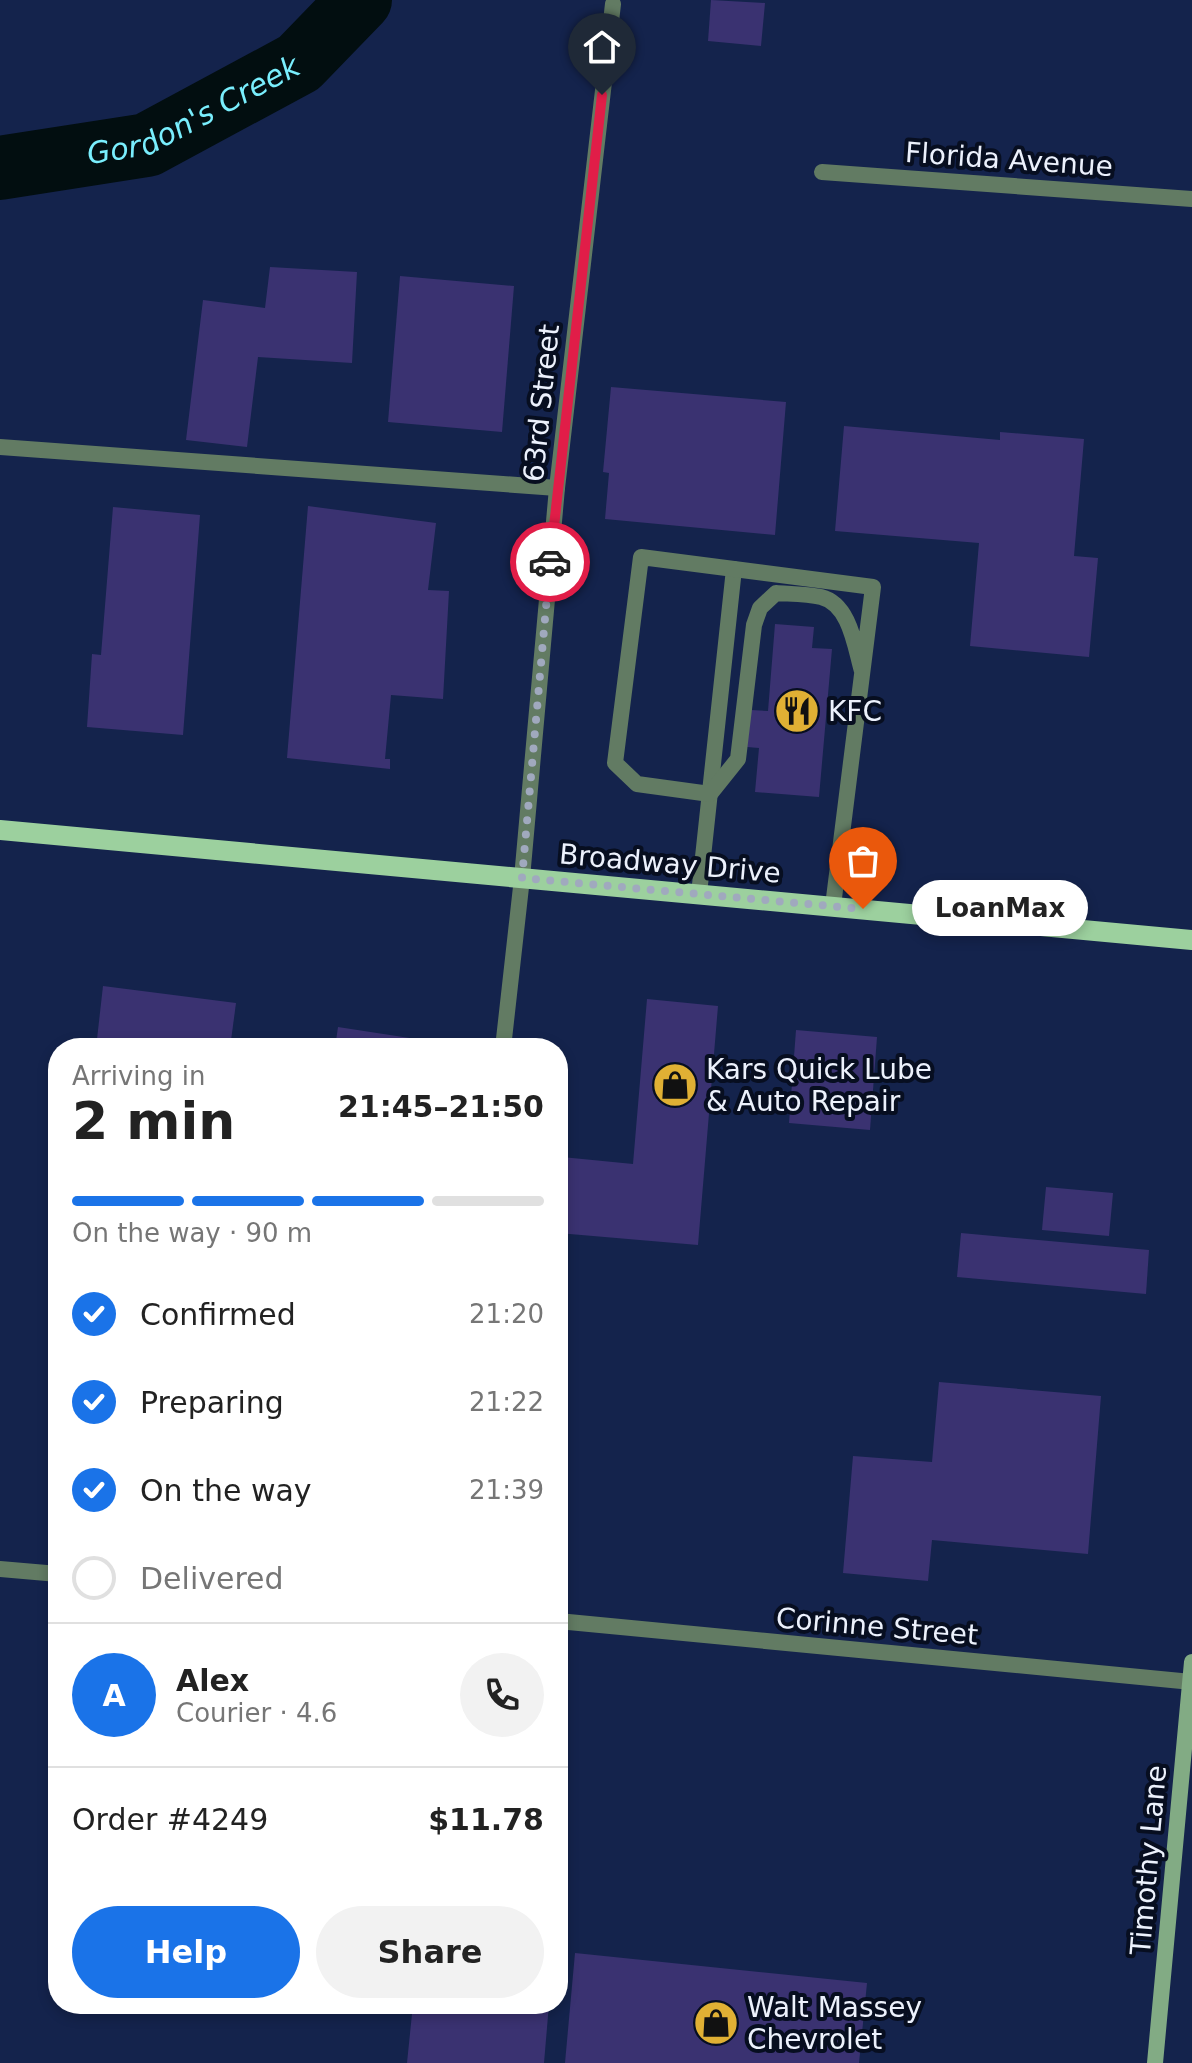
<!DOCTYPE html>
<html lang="en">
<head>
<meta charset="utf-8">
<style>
	body { margin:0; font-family:"DejaVu Sans",sans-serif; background:#f2f2f2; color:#222; height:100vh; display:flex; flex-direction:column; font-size:30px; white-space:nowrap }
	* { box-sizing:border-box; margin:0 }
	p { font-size:26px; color:#767676 }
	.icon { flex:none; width:44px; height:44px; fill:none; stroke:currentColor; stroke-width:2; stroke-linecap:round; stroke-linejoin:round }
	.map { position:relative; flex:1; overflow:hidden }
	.side { position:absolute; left:48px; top:1038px; width:520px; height:976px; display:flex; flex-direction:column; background:#fff; border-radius:32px; box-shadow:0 4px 12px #0003 }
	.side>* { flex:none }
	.pin { position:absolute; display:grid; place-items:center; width:68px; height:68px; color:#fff; margin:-82px -34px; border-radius:50% 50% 50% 0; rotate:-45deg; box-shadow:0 0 8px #0007 }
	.pin .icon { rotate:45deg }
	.courier { position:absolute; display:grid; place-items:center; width:80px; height:80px; margin:-40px; border:6px solid #e11d48; border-radius:50%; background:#fff; color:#222; box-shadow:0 2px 10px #0007 }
	.bubble { position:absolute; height:56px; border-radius:28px; background:#fff; box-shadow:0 4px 12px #0003; font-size:26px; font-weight:800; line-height:56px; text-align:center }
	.overview em { font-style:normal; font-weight:800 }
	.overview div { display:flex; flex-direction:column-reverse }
	.overview { display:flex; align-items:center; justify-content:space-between; height:136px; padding:0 24px }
	h1 { font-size:52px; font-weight:800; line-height:60px }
	.bar { display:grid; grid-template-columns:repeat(4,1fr); gap:12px 8px; align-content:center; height:96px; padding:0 24px }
	.bar i { height:10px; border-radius:6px; background:#e0e0e0 }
	.bar .current { background:#1a73e8 }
	.bar p { grid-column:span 4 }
	.line { display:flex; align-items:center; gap:20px; padding:0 24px; border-top:2px solid #e0e0e0 }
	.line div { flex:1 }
	.round { display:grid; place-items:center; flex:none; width:84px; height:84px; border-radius:42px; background:#f2f2f2 }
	ol { padding:0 24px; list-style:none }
	li { display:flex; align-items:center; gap:24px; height:88px }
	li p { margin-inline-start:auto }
	li .icon { padding:8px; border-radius:50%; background:#1a73e8; color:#fff; stroke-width:4 }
	li:last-child { color:#767676 }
	li i { width:44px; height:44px; border:4px solid #e0e0e0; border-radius:50% }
	.cta { display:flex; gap:16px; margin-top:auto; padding:16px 24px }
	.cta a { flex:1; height:92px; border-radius:48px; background:#1a73e8; color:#fff; font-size:32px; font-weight:800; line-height:92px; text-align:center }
	.cta a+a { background:#f2f2f2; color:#222 }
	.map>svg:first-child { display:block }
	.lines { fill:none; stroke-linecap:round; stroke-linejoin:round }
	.river { stroke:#020e10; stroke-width:64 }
	.building { fill:#3a3271 }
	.lane { stroke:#627b63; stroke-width:16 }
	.street { stroke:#627b63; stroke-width:16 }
	.secondary { stroke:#82ab84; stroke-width:16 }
	.primary { stroke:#9cd09e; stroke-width:20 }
	.done { stroke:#a0a9be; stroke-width:8; stroke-dasharray:0 14.4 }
	.route { stroke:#e11d48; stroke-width:10 }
	.labels { text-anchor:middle; stroke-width:8; stroke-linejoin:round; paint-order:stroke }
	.street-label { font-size:28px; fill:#ecf1fc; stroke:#070e20 }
	.poi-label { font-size:28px; fill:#ecf1fc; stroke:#070e20; text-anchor:start }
	.water-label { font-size:30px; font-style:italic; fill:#79eefd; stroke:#070e20 }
</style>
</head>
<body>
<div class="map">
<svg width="1192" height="2063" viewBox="0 0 1192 2063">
	<rect width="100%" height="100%" fill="#14234c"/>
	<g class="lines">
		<path class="river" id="s1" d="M0,168L147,145L299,63L360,0"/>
	</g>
	<g class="building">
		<path d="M711,0L765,3L761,46L708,41Z"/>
		<path d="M270,267L357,272L352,363L258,357L247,447L186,440L203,300L265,308Z"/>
		<path d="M400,276L514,286L502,432L388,422Z"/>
		<path d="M611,387L786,402L775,535L605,519L609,473L603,472Z"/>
		<path d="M844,426L1000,440V432L1084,439L1074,556L1098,558L1089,657L970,646L979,543L835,531Z"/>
		<path d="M308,506L436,523L428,590L449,591L443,699L391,695L385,759H390V769L287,758Z"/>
		<path d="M113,507L200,515L183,735L87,727L92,654L101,655Z"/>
		<path d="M775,624L814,627L812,648L832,649L819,797L755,792L759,748L747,747L751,710L768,711Z"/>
		<path d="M103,986L236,1003L230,1048H96Z"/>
		<path d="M647,999L718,1006L698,1245L558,1233L562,1157L633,1164Z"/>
		<path d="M338,1027L429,1041L428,1048H335Z"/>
		<path d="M796,1030L877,1037L870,1130L789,1123Z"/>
		<path d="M1046,1187L1113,1193L1109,1236L1042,1230Z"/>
		<path d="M961,1233L1149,1250L1146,1294L957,1277Z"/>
		<path d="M939,1382L1101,1396L1088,1554L932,1540L928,1581L843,1573L853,1456L932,1462Z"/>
		<path d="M575,1953L867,1983L859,2063H565Z"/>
		<path d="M413,2004H549L544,2063H407Z"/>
	</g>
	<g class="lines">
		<g class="lane">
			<path d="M699,894L734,569"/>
			<path d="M833,906L873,587L641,557L615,763L637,784L710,794L738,759L754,625L760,608L776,593C791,594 807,594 821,597C850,604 855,647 862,671"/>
		</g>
		<g class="street">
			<path d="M822,172L1192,199"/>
			<path d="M0,447L557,488"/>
			<path d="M503,1048L522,878L557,488L613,4"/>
			<path d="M0,1569L58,1574"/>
			<path d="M558,1621L1192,1682"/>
		</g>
		<path class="secondary" d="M1155,2063L1192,1662"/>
		<path class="primary" d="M0,830L1192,940"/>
	</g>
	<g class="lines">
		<path class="done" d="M550,562L522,878L863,909"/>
		<path class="route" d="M550,562L602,95"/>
	</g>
	<defs>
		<g id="restaurant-disc" transform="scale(2.3)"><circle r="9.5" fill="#e0b034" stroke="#070e20"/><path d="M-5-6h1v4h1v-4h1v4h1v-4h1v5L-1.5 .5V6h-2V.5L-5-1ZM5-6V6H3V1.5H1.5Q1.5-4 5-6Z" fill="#111"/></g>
		<g id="shop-disc" transform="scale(2.3)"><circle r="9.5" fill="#e0b034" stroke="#070e20"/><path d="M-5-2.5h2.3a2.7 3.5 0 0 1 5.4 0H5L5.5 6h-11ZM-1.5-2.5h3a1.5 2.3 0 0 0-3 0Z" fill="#111"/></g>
	</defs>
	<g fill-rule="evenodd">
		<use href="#restaurant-disc" x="797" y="711"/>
		<use href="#shop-disc" x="675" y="1085"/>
		<use href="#shop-disc" x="716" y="2023"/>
	</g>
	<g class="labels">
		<g class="street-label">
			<text transform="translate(1009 159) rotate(4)" y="10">Florida Avenue</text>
			<text transform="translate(541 403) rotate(-84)" y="10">63rd Street</text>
			<text transform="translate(670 863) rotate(5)" y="10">Broadway Drive</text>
			<text transform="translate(877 1626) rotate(5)" y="10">Corinne Street</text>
			<text transform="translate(1148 1860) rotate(-85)" y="10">Timothy Lane</text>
		</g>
		<g class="poi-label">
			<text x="828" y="721">KFC</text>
			<text x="706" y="1079">Kars Quick Lube<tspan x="706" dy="32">&amp; Auto Repair</tspan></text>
			<text x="747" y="2017">Walt Massey<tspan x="747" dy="32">Chevrolet</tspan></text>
		</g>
		<g class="water-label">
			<text dy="10" stroke="none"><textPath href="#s1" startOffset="204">Gordon's Creek</textPath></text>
		</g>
	</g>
</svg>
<div class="pin" style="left:863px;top:909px;background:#ea580c"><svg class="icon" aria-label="bag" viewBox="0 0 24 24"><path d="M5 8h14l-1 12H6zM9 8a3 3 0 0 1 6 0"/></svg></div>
<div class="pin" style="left:602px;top:95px;background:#1f2937"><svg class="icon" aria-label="home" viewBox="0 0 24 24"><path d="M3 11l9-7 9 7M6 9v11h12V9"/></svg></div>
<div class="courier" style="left:550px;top:562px"><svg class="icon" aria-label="car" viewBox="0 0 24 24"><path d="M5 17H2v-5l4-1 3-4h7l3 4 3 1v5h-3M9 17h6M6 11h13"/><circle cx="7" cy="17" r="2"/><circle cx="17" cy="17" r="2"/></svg></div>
<div class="bubble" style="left:912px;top:880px;width:176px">LoanMax</div>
<section class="side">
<div class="overview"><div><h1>2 min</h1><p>Arriving in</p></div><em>21:45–21:50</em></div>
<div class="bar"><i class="current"></i><i class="current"></i><i class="current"></i><i></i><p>On the way · 90 m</p></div>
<ol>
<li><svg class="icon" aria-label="check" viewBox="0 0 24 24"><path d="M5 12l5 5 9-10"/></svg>Confirmed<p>21:20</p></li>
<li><svg class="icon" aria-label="check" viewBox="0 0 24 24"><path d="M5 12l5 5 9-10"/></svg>Preparing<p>21:22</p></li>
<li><svg class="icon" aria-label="check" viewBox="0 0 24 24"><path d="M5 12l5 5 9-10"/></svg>On the way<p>21:39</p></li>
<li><i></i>Delivered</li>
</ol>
<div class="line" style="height:144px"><b class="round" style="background:#1a73e8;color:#fff">A</b><div><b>Alex</b><p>Courier · 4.6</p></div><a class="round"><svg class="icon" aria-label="phone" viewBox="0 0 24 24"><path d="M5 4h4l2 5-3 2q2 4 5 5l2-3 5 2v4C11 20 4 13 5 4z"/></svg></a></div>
<div class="line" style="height:104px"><div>Order #4249</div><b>$11.78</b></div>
<div class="cta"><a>Help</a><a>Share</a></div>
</section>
</div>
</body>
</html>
